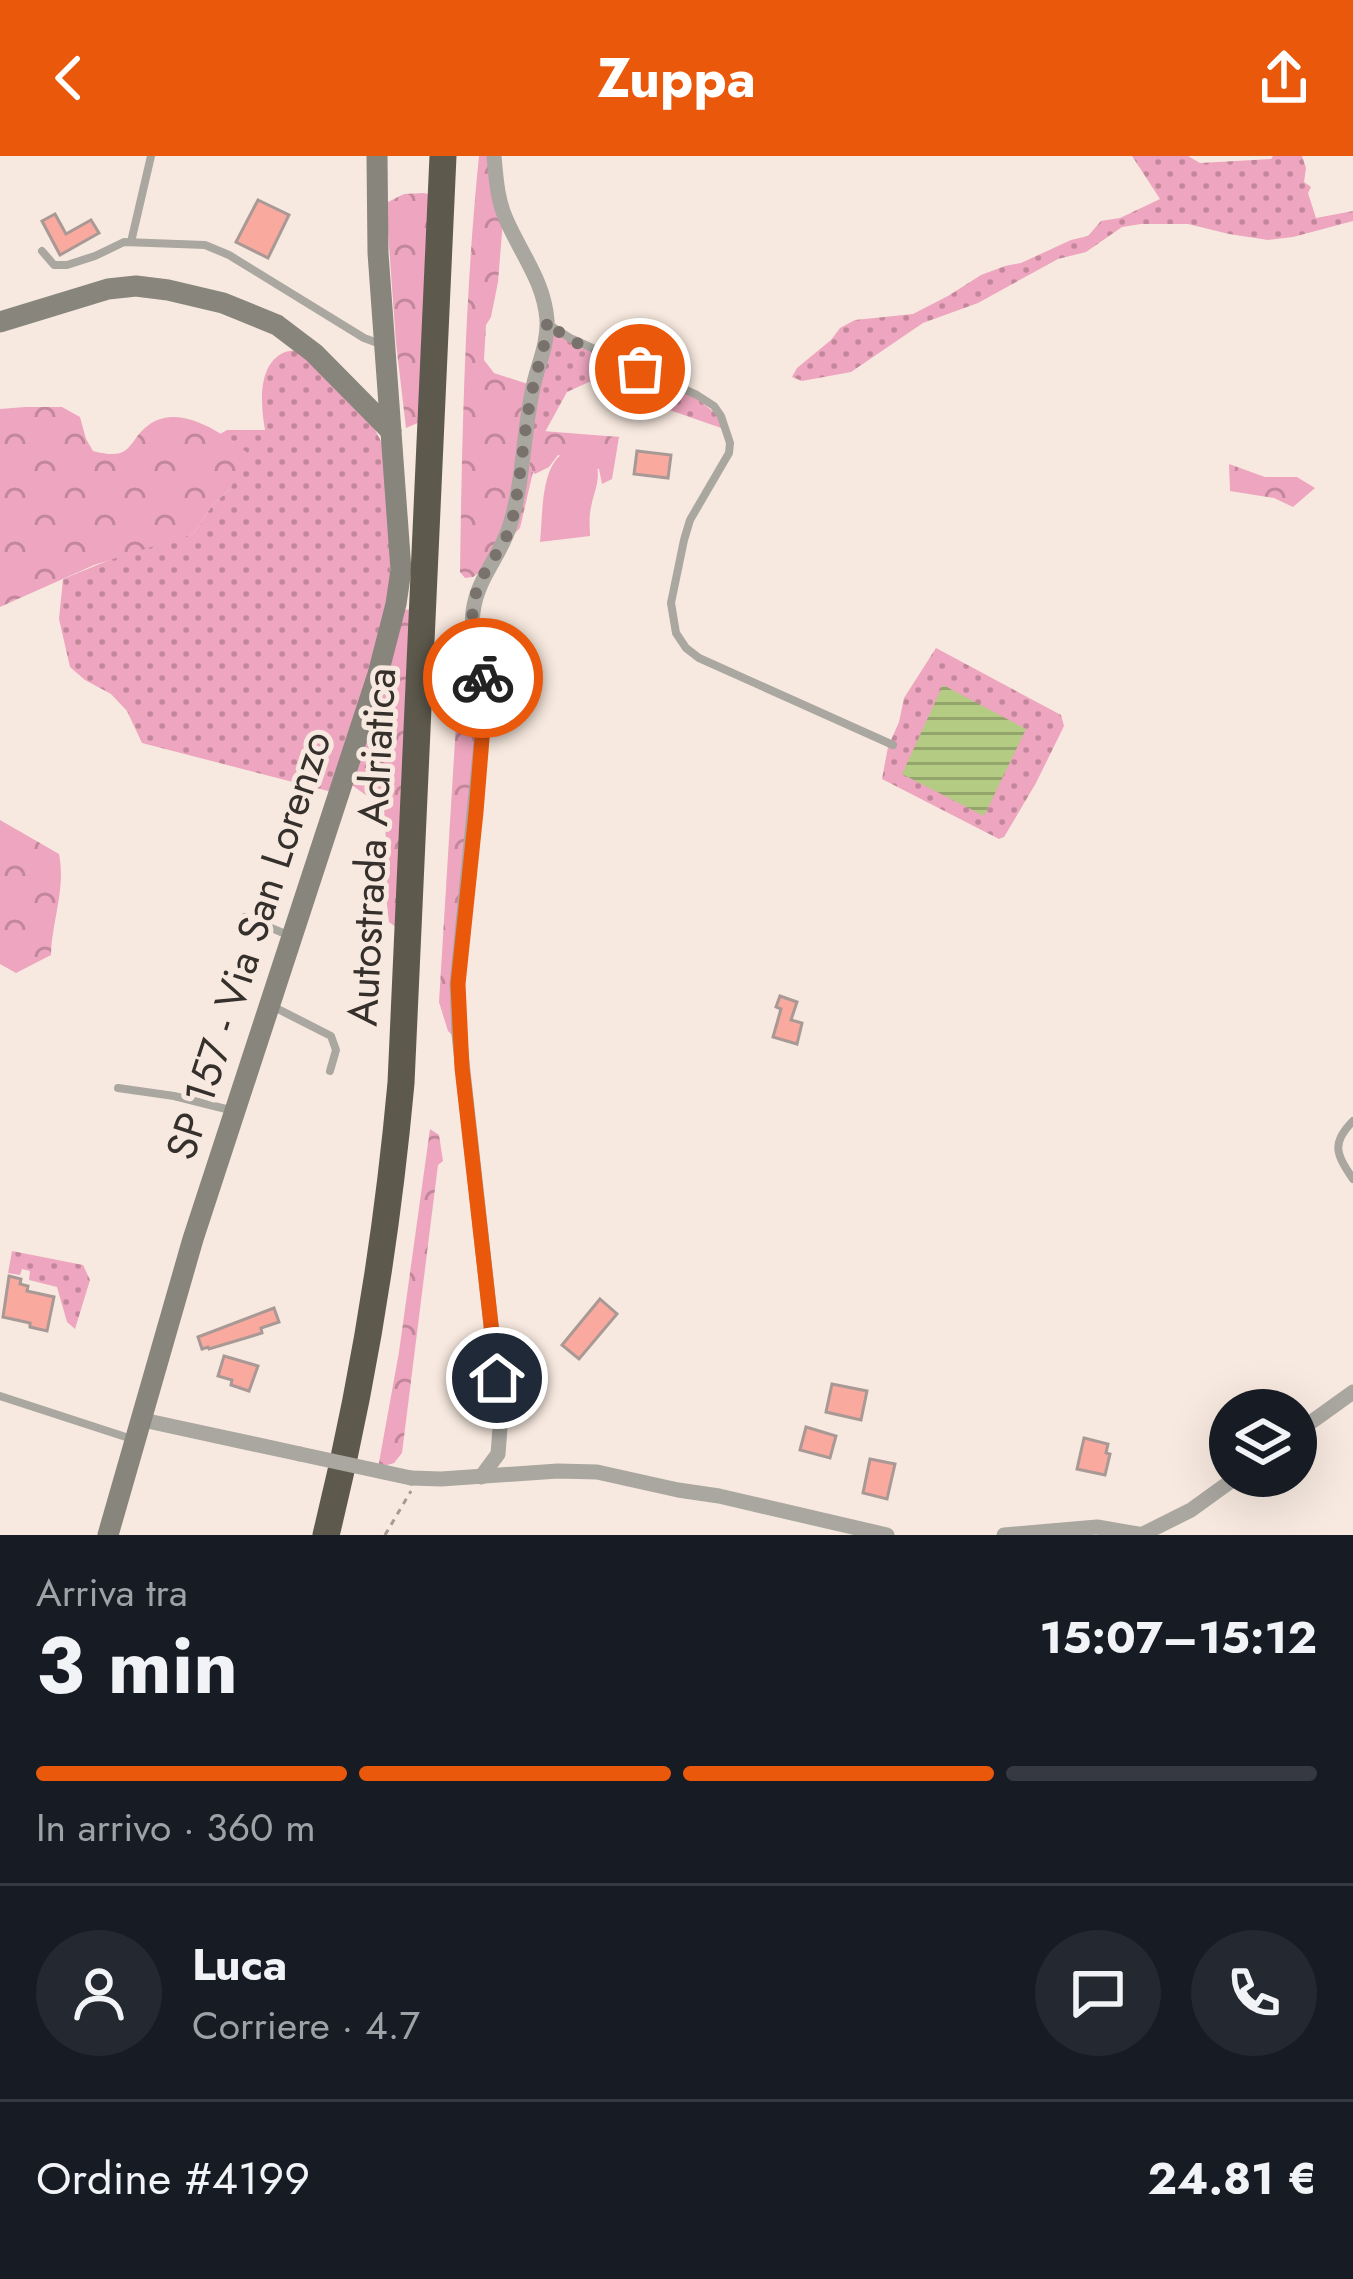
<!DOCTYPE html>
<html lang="it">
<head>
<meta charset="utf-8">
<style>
	body { margin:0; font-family:Jost,sans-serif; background:#242831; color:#f1f3f6; height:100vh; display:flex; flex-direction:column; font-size:45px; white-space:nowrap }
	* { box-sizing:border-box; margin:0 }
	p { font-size:39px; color:#9ea1a6 }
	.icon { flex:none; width:66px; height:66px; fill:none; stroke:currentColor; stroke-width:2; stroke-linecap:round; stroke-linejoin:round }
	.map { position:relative; height:1379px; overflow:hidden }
	.sheet { display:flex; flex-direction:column; background:#171b24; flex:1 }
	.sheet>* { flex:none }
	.tools { position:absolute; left:1209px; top:1233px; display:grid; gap:24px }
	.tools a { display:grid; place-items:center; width:108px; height:108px; border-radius:50%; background:#171b24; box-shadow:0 12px 48px #0002; font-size:60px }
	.pin { position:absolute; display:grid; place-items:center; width:102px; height:102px; color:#fff; margin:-51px; border:6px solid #fff; border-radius:50%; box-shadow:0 3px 12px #0007 }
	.courier { position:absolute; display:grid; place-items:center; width:120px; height:120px; margin:-60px; border:9px solid #ea580c; border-radius:50%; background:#fff; color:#222; box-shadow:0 3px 15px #0007 }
	.summary em { font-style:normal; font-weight:700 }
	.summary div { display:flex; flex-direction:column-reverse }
	.summary { display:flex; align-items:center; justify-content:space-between; height:204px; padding:0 36px }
	h1 { font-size:78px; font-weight:700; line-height:90px }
	.bar { display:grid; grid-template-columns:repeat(4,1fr); gap:18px 12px; align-content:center; height:144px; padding:0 36px }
	.bar i { height:15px; border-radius:9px; background:#363941 }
	.bar .on { background:#ea580c }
	.bar p { grid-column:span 4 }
	.line { display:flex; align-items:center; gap:30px; padding:0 36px; border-top:3px solid #363941 }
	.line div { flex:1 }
	.round { display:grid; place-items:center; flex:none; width:126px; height:126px; border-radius:63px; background:#242831 }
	header { display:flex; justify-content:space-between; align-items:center; height:156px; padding:0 36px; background:#ea580c; color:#fff; font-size:54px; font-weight:700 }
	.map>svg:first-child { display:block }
	.grass { fill:url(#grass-dots) }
	.forest { fill:url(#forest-crowns) }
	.pitch { fill:#eea5bf }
	.water { fill:url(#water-rules) }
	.building { fill:#faa99e; stroke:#a99996; stroke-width:3 }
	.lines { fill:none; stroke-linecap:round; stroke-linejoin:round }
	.path { stroke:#a59b94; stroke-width:3; stroke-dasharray:6 6; stroke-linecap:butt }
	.lane { stroke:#a9a7a0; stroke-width:8 }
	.street { stroke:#a9a7a0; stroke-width:15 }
	.secondary { stroke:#88857c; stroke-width:21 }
	.highway { stroke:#5d594c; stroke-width:27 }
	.street-bridge { stroke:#a9a7a0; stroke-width:15 }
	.done { stroke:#79716b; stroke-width:12; stroke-dasharray:0 21.6 }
	.route { stroke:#ea580c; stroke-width:15 }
	.labels { text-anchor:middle; stroke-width:10; stroke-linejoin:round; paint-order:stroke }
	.street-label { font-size:42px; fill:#35302c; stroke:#f7e9df }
</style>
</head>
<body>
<header><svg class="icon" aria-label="back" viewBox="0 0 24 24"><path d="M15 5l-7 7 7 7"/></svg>Zuppa<svg class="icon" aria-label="share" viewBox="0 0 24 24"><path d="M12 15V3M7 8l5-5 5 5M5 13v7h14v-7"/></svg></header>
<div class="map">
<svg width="1353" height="1379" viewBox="0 0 1353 1379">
	<defs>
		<pattern id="grass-dots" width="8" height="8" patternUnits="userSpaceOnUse" patternTransform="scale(3)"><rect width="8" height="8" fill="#eea5bf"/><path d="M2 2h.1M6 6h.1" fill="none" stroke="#c2879b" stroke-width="1.8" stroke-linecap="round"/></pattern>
		<pattern id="forest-crowns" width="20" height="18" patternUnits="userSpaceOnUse" patternTransform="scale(3)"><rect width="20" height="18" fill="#eea5bf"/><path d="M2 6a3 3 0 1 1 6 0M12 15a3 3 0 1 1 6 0" fill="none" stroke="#c2879b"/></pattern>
		<pattern id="water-rules" width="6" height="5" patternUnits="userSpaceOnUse" patternTransform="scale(3)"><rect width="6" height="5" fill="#b4cb83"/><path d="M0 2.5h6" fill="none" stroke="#93a56b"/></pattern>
	</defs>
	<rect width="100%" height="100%" fill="#f7e9df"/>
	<g class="grass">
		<path d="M1132,0H1188L1200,7L1271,3L1273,0H1302L1306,12L1304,26L1311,31L1308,37L1316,62L1353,55V65L1293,81L1268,84L1229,78L1188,68H1141L1122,71L1086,96L1058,103L978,147L923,167L851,216L802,225L792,221L797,212L831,184L840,172L855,164L913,158L948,140L981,119L1005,110L1021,107L1071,84L1088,80L1101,65L1120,62L1160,43Z"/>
		<path d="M552,175L696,242L720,261L724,273L589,226L567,236L545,276L531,274L530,313L533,316L520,372L513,379L530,274Z"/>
		<path d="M301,193L368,260L387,297L391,431L386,461L332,636L142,587L127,555L111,538L85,524L70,511L59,463L63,423L129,396L193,378L213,348L230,333L233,286L220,278L227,274H265C261,251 257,212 281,198C287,194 295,195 301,193Z"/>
		<path d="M936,492L1061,559L1064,570L1036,627L1004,681L999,683L882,623L888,591L899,566L904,542Z"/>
		<path d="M12,1095L83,1109L90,1124L75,1173L67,1166L57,1131L29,1124L30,1115L22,1113L20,1119L8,1117Z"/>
	</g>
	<g class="forest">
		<path d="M479,0H491L503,64L498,126L491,161L486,169L484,204L494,217L531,229L509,360L480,416L473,421L465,422L460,416C462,277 465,138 479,0Z"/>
		<path d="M424,37L431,39L420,266L406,272L396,187L386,47L404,38Z"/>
		<path d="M25,251H62L80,261L86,283L93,295C138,307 125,281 155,265C186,250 226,280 249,298L230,333L213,348L193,378L94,409L0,451V253Z"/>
		<path d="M530,274L619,281L612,323L602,328L599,313L558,299L549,311L535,318L530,314Z"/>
		<path d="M1229,308L1265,321H1297L1315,332L1293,351L1274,342L1230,335Z"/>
		<path d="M412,453L397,772L389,766L385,732L388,717L384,652L349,627L404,454Z"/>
		<path d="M460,503L478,517L482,525L453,880L448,875L439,846Z"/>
		<path d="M0,664L59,698C66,733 52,764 51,799L16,817L0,808Z"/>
		<path d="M430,973L439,979L443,1005L438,1009L402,1297L394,1307L378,1312L399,1196Z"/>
	</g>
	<path class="pitch" d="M568,295L595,303C603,325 592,337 590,358C589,365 590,373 590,380L540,386C543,359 540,305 568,295Z"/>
	<path class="water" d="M943,529L1026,573L984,660L902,618Z"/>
	<g class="building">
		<path d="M258,44L289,59L268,102L236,86Z"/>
		<path d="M55,58L66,78L91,64L99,77L60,99L42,65Z"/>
		<path d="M637,295L671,299L668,322L634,318Z"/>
		<path d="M780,840L797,846L791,864L802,867L797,888L773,881L781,853L776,851Z"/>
		<path d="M9,1120L21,1123L20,1128L28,1130L27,1135L54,1141L47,1175L30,1171V1167L3,1161Z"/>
		<path d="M600,1143L617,1158L579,1203L562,1189Z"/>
		<path d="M274,1152L279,1166L261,1172L262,1177L209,1193L208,1191L202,1193L198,1181Z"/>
		<path d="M224,1200L258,1210L249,1235L231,1229L232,1224L218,1220Z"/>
		<path d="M832,1228L867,1235L861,1264L826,1256Z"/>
		<path d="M806,1271L836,1280L830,1302L800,1294Z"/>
		<path d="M1084,1282L1108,1288L1106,1297L1110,1298L1105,1319L1077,1313Z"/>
		<path d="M870,1303L895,1308L887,1343L863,1337Z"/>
	</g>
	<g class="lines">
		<path class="path" d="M385,1379L411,1335"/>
		<g class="lane">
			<path d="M131,86L151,0"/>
			<path d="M42,95L54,109H67L95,100L124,86L205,89L229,99L364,182L383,189"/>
			<path d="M551,170L570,182L697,239L714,250L721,260L730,287L729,297L690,364L684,384L671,447L676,477L686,492L699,502L893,589"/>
			<path d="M245,761L288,779"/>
			<path d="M274,851L331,880L336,894L330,915"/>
			<path d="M118,932L174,940L234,955"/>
			<path d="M1353,965C1330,988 1337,999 1353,1023"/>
			<path d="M0,1240L135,1284"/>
		</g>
		<g class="street">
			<path d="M143,1264L300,1298"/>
			<path d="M1296,1277L1353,1236"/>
			<path d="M481,1321L498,1298L501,1259L459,879L457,828L485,546C486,515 469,488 473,456C477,423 499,402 509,372C524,328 523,273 534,227C539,206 548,187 547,164C544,125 521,98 506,63C497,43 496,21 494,0"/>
			<path d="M411,1322L441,1323L558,1315L597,1316L678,1334L719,1340L887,1379"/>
			<path d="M1143,1378L1191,1354L1238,1320"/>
			<path d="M1004,1379L1097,1371L1144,1379"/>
		</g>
		<g class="secondary">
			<path d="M0,166L108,133L136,130L168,134L223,147L277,169L314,197L391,275"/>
			<path d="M108,1379L193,1083L378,518L396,448L401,414L378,97L377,0"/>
		</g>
		<path class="highway" d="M326,1379C363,1230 387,1080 401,927L443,0"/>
		<path class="street-bridge" d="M300,1298L411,1322"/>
	</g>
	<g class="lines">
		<path class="done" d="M483,522C473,493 467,461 478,431C487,407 506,390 512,365C522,320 523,272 534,227C539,205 547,187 547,164C567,190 611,199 640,213"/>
		<path class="route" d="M483,522L485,546L476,656L458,828L462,912L497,1222"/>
	</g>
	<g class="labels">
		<g class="street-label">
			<text transform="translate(371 691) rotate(-87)" y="15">Autostrada Adriatica</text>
			<text transform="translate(248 789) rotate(-72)" y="15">SP 157 - Via San Lorenzo</text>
		</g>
	</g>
</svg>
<div class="tools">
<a><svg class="icon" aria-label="layers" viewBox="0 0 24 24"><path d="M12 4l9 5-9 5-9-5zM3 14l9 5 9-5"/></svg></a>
</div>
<div class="pin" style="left:640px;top:213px;background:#ea580c"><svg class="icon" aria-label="bag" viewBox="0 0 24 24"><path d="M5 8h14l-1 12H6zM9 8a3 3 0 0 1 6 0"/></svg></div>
<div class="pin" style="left:497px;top:1222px;background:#1f2937"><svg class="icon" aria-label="home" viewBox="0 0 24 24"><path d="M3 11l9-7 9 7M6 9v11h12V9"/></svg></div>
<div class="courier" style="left:483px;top:522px"><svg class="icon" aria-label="bike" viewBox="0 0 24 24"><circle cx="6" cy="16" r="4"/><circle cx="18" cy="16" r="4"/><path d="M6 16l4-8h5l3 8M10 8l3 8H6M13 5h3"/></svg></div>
</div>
<section class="sheet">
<div class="summary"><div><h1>3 min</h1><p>Arriva tra</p></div><em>15:07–15:12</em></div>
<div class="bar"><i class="on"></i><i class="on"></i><i class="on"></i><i></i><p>In arrivo · 360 m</p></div>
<div class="line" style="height:216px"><a class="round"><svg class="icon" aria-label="person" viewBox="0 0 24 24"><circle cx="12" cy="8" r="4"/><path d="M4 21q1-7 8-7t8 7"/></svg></a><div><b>Luca</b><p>Corriere · 4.7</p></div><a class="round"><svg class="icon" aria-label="chat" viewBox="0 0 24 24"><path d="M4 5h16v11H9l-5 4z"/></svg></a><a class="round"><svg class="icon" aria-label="phone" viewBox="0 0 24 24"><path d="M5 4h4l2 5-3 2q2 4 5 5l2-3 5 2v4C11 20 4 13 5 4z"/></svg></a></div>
<div class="line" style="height:156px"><div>Ordine #4199</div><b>24.81 €</b></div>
</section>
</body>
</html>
